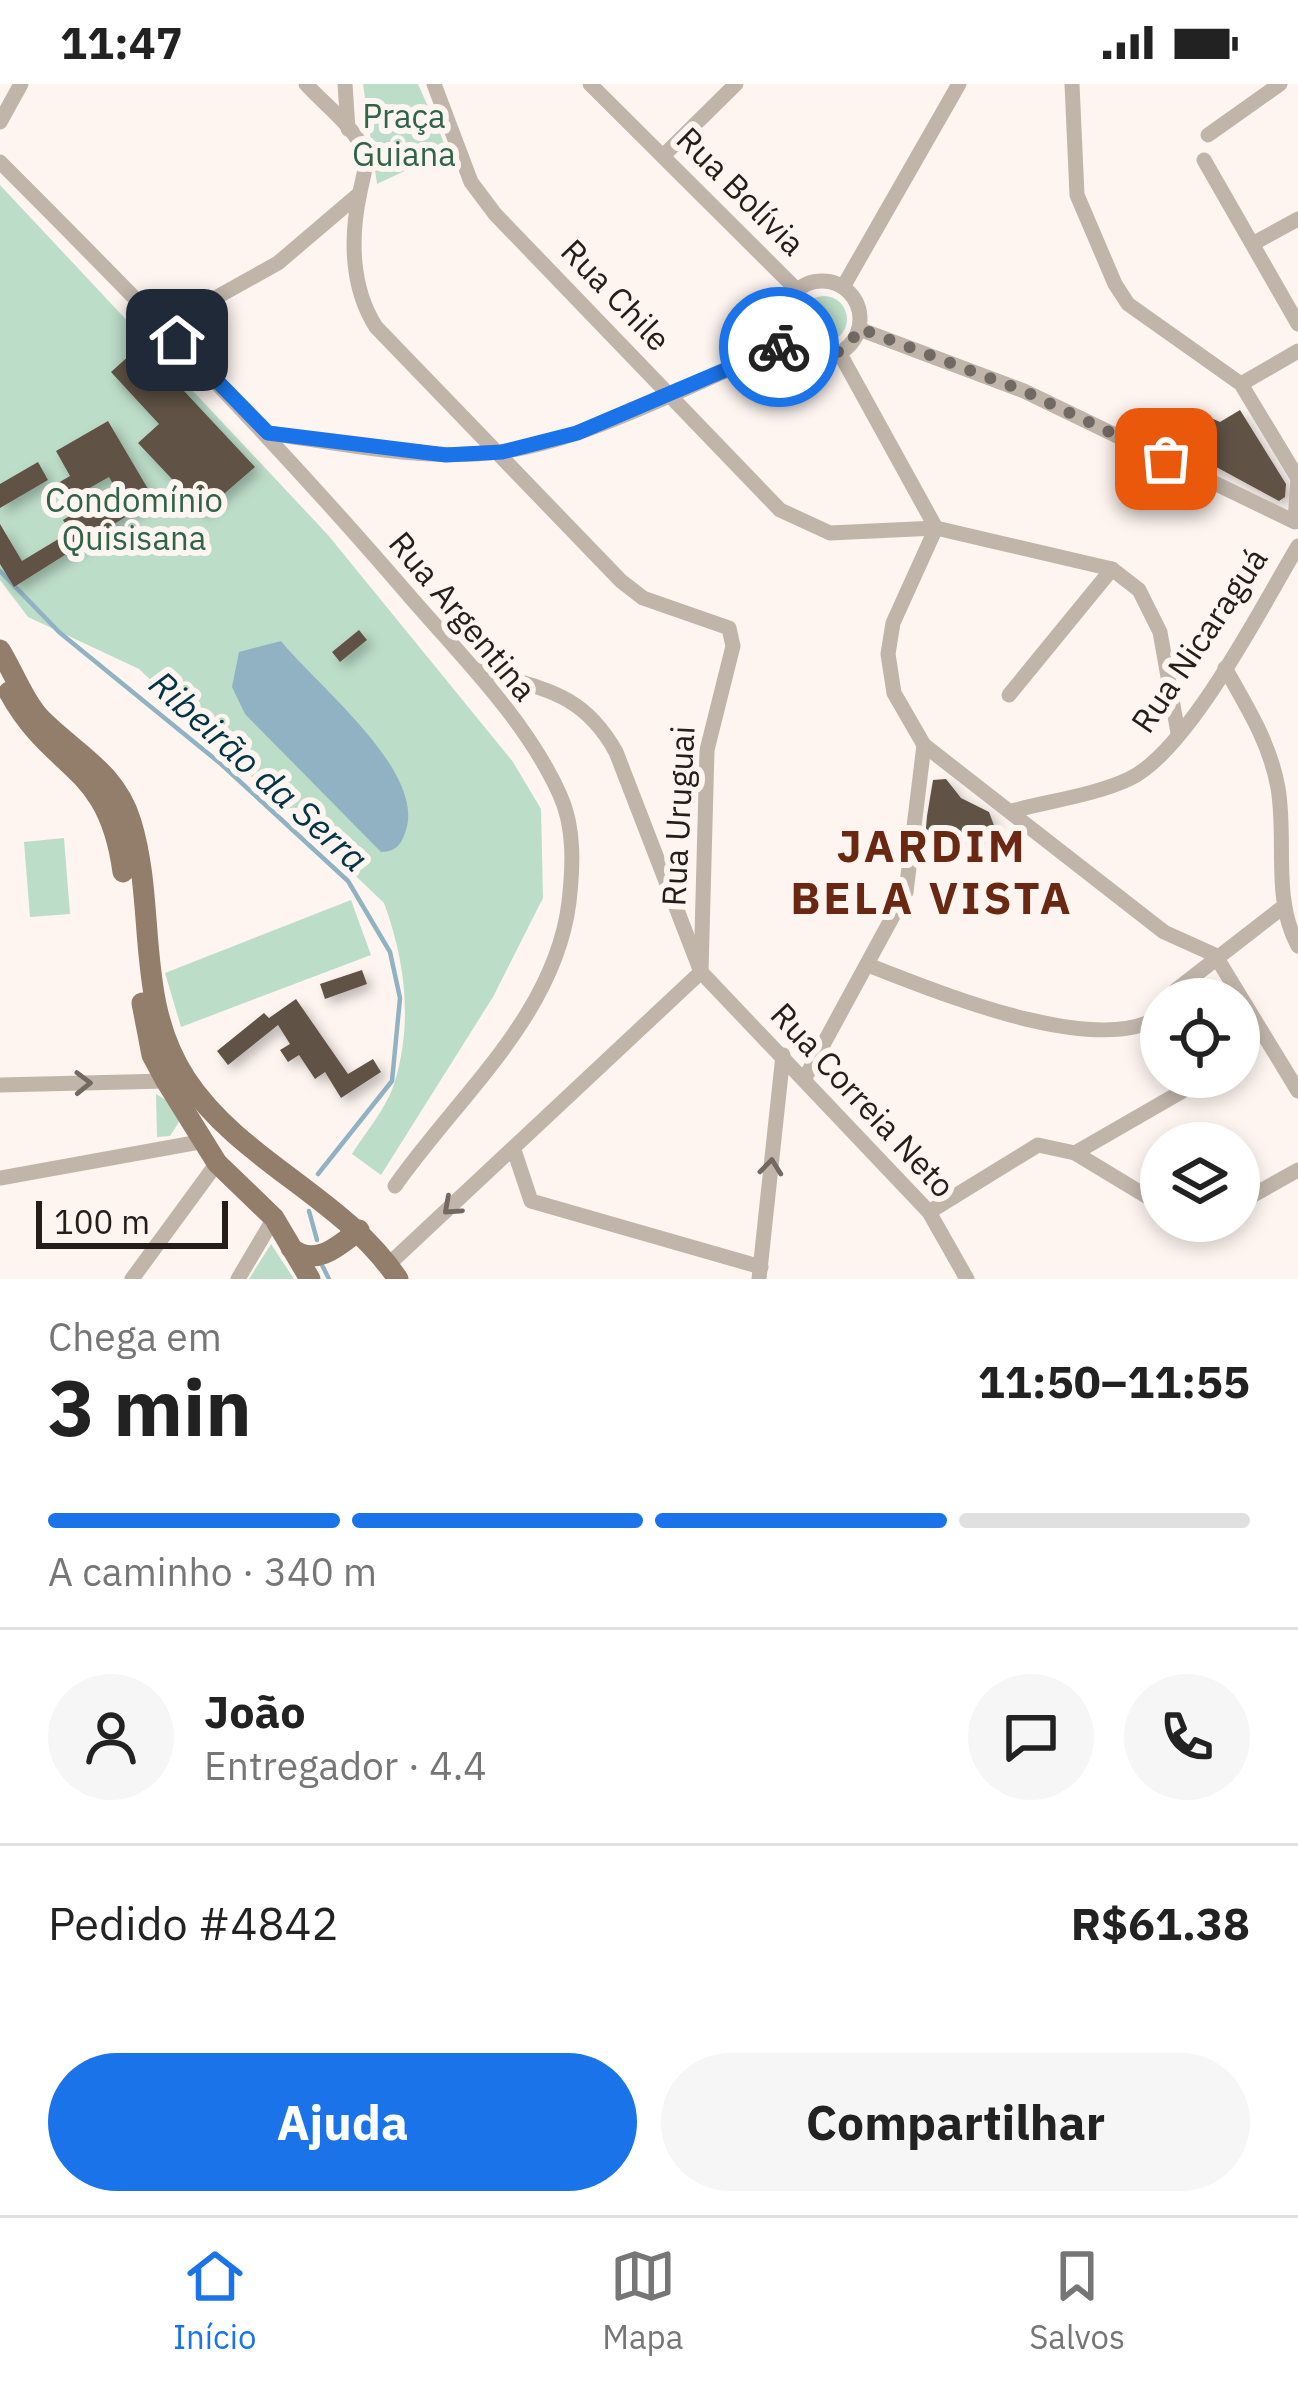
<!DOCTYPE html>
<html lang="pt">
<head>
<meta charset="utf-8">
<style>
	body { margin:0; font-family:"IBM Plex Sans",sans-serif; background:#f6f6f6; color:#222; height:100vh; display:flex; flex-direction:column; font-size:45px; white-space:nowrap }
	* { box-sizing:border-box; margin:0 }
	p { font-size:39px; color:#767676 }
	.icon { flex:none; width:66px; height:66px; fill:none; stroke:currentColor; stroke-width:2; stroke-linecap:round; stroke-linejoin:round }
	.map { position:relative; height:1195px; overflow:hidden }
	.side { display:flex; flex-direction:column; background:#fff; flex:1 }
	.side>* { flex:none }
	.tools { position:absolute; left:1140px; top:894px; display:grid; gap:24px }
	.tools a { display:grid; place-items:center; width:120px; height:120px; border-radius:50%; background:#fff; box-shadow:0 6px 18px #0003; font-size:60px }
	.scale { position:absolute; left:36px; bottom:30px; width:192px; box-sizing:border-box; padding-left:12px; border:6px solid #251d19; border-top:0; font-size:33px; line-height:42px; white-space:nowrap; color:#251d19; -webkit-text-stroke:9px #fef5f0; paint-order:stroke }
	.pin { position:absolute; display:grid; place-items:center; width:102px; height:102px; color:#fff; margin:-51px; border-radius:24px; box-shadow:0 6px 18px #0006 }
	.courier { position:absolute; display:grid; place-items:center; width:120px; height:120px; margin:-60px; border:9px solid #1a73e8; border-radius:50%; background:#fff; color:#222; box-shadow:0 3px 15px #0007 }
	.head em { font-style:normal; font-weight:800 }
	.head div { display:flex; flex-direction:column-reverse }
	.head { display:flex; align-items:center; justify-content:space-between; height:204px; padding:0 48px }
	h1 { font-size:78px; font-weight:800; line-height:90px }
	.bar { display:grid; grid-template-columns:repeat(4,1fr); gap:18px 12px; align-content:center; height:144px; padding:0 48px }
	.bar i { height:15px; border-radius:9px; background:#e0e0e0 }
	.bar .selected { background:#1a73e8 }
	.bar p { grid-column:span 4 }
	.line { display:flex; align-items:center; gap:30px; padding:0 48px; border-top:3px solid #e0e0e0 }
	.line div { flex:1 }
	.round { display:grid; place-items:center; flex:none; width:126px; height:126px; border-radius:63px; background:#f6f6f6 }
	.primary-button { display:flex; gap:24px; margin-top:auto; padding:24px 48px }
	.primary-button a { flex:1; height:138px; border-radius:72px; background:#1a73e8; color:#fff; font-size:48px; font-weight:800; line-height:138px; text-align:center }
	.primary-button a+a { background:#f6f6f6; color:#222 }
	.status { display:flex; justify-content:space-between; align-items:center; height:84px; padding:0 60px; background:#fff; direction:ltr }
	.status svg { height:33px; fill:currentColor }
	.tabs { display:flex; justify-content:space-around; align-items:center; height:168px; border-top:3px solid #e0e0e0; background:#fff; font-size:33px; color:#767676 }
	.tabs a { display:grid; justify-items:center; gap:6px }
	.tabs .selected { color:#1a73e8 }
	.map>svg:first-child { display:block }
	.green { fill:#bcddc8 }
	.water { fill:#90b2c3 }
	.lines { fill:none; stroke-linecap:round; stroke-linejoin:round }
	.stream { stroke:#90b2c3; stroke-width:4.5 }
	.building { fill:#615245; fill-rule:evenodd; filter:url(#shadow) }
	.minor { stroke:#c1b5aa; stroke-width:15 }
	.major { stroke:#937d6b; stroke-width:21 }
	.oneway { stroke:#736962 }
	.done { stroke:#716964; stroke-width:12; stroke-dasharray:0 21.6 }
	.route { stroke:#1a73e8; stroke-width:15 }
	.labels { text-anchor:middle; stroke-width:12; stroke-linejoin:round; paint-order:stroke }
	.park-label { font-size:33px; fill:#306446; stroke:#fef5f0 }
	.street-label { font-size:33px; fill:#251d19; stroke:#fef5f0 }
	.water-label { font-size:36px; font-style:italic; fill:#003446; stroke:#fef5f0 }
	.district-label { font-size:45px; font-weight:bold; letter-spacing:3px; fill:#6a2812; stroke:#fef5f0 }
</style>
</head>
<body>
<div class="status"><b>11:47</b><svg viewBox="0 0 49 12"><path d="M0 12V9h3v3zM5 12V6h3v6zM10 12V3h3v9zM15 12V0h3v12zM26 1h20v11H26zM47 4h2v5h-2z"/></svg></div>
<div class="map">
<svg width="1298" height="1195" viewBox="0 0 1298 1195">
	<defs>
		<filter id="shadow"><feDropShadow dx="5.5" dy="5.5" stdDeviation="6" flood-color="#0004"/></filter>
	</defs>
	<rect width="100%" height="100%" fill="#fef5f0"/>
	<g class="green">
		<path d="M363,0H418L446,63L443,69L377,100Z"/>
		<path d="M0,101L328,451L513,678L541,725L543,814L493,913L381,1091L352,1070C366,1048 388,1022 395,997C413,937 405,876 384,819L139,585L28,533L0,496Z"/>
		<circle cx="824" cy="235" r="23"/>
		<path d="M64,754L70,830L30,833L24,758Z"/>
		<path d="M351,816L371,871L181,943L165,889Z"/>
		<path d="M156,1010L168,1017L179,1038L170,1052L157,1053Z"/>
		<path d="M271,1160L294,1195H249Z"/>
	</g>
	<path class="water" d="M281,557C316,601 425,686 406,746C401,761 397,767 381,768L245,630L232,603L239,568Z"/>
	<g class="lines">
		<g class="stream">
			<path d="M0,487L59,548L221,680L348,797L390,868L400,914L392,997L318,1090"/>
			<path d="M309,1127L317,1156"/>
			<path d="M322,1181L329,1195"/>
		</g>
	</g>
	<g class="building">
		<path d="M141,261L255,383L203,428L138,359L159,340L111,288Z"/>
		<path d="M1189,324L1220,338L1240,326L1286,400L1285,413L1279,417L1172,359Z"/>
		<path d="M108,337L154,415L14,503L0,480V440L22,477L70,448L63,436L76,428L58,399L70,392L56,367ZM109,393L122,416L101,429L86,406Z"/>
		<path d="M38,378L48,396L0,424V400Z"/>
		<path d="M359,546L367,556L340,578L332,568Z"/>
		<path d="M946,695L961,714L989,728L995,744L937,766L925,756L927,732L933,696Z"/>
		<path d="M362,886L367,900L325,915L320,900Z"/>
		<path d="M296,915L348,990L373,975L381,988L341,1014L325,988L315,995L299,971L288,978L280,966L290,960L278,941L228,981L217,967L264,929L269,934Z"/>
	</g>
	<g class="lines">
		<g class="minor">
			<path d="M306,0C323,19 351,40 362,63C369,79 363,92 360,108C350,154 351,204 376,243L621,497L643,514L729,544L733,562L707,666L701,888"/>
			<path d="M345,0L348,45"/>
			<path d="M434,0L471,98L495,130L780,426L830,449L936,444L1112,485L1139,506L1160,548L1178,649"/>
			<path d="M590,0L797,206"/>
			<path d="M1072,0L1077,111L1115,200L1128,220L1241,300L1297,393"/>
			<path d="M0,38L21,0"/>
			<path d="M1208,51L1280,0"/>
			<path d="M664,71L736,0"/>
			<path d="M1204,76L1298,240"/>
			<path d="M0,78C140,218 277,358 406,508C460,571 526,635 560,711C575,744 573,783 569,818C555,932 457,1013 395,1102"/>
			<path d="M1254,159L1298,135"/>
			<circle cx="822" cy="235" r="38"/>
			<path d="M843,203L959,0"/>
			<path d="M147,225L208,218L278,179L359,110"/>
			<path d="M859,245L1024,307L1295,438L1298,393"/>
			<path d="M839,268L936,444L893,539L888,570L894,609L924,661L1164,848L1215,871L1298,1007"/>
			<path d="M1241,300L1298,267"/>
			<path d="M268,349C344,360 421,377 498,368C590,357 704,293 792,258"/>
			<path d="M1225,584C1247,623 1270,659 1278,704C1287,757 1272,814 1298,862"/>
			<path d="M474,585C539,605 581,605 616,668L701,888L929,1128L967,1195"/>
			<path d="M1009,611L1112,485"/>
			<path d="M1012,727C1049,717 1095,711 1129,695C1189,667 1263,520 1298,462"/>
			<path d="M868,881C936,907 1096,975 1161,932"/>
			<path d="M1175,915L1176,906L1283,823"/>
			<path d="M805,994L906,808L924,661"/>
			<path d="M0,1001L166,997"/>
			<path d="M514,1066L531,1117L761,1183"/>
			<path d="M1075,1069L1207,993"/>
			<path d="M0,1094L205,1057"/>
			<path d="M1239,1119L1298,1086"/>
			<path d="M929,1128L1038,1061L1075,1069L1161,1121"/>
			<path d="M1188,1137H1209"/>
			<path d="M388,1181L701,888"/>
			<path d="M132,1195L217,1079"/>
			<path d="M238,1195L274,1134"/>
			<path d="M759,1195L783,971"/>
		</g>
		<g class="major">
			<path d="M0,566C13,587 25,619 42,636C76,670 116,688 131,738C157,824 134,916 186,995C240,1077 343,1113 398,1195"/>
			<path d="M9,608C54,690 108,678 123,788"/>
			<path d="M142,919L152,971L166,997L217,1079L274,1134L310,1195"/>
			<path d="M291,1164C315,1184 339,1162 359,1146"/>
		</g>
	</g>
	<defs><path id="oneway-chevron" d="M-2-3.5L2.5 0L-2 3.5" fill="none" stroke-width="1.6" stroke-linecap="round" stroke-linejoin="round" transform="scale(3)"/></defs>
	<g class="oneway">
		<use href="#oneway-chevron" transform="translate(83 999) rotate(-1)"/>
		<use href="#oneway-chevron" transform="translate(771 1083) rotate(-84)"/>
		<use href="#oneway-chevron" transform="translate(451 1123) rotate(138)"/>
	</g>
	<g class="lines">
		<path class="done" d="M779,263L792,257C815,280 845,275 859,244L1024,307L1166,375"/>
		<path class="route" d="M177,256L268,349L446,371L502,368L577,349L779,263"/>
	</g>
	<g class="labels">
		<g class="park-label">
			<text x="404" y="44">Praça<tspan x="404" dy="38">Guiana</tspan></text>
			<text x="134" y="428">Condomínio<tspan x="134" dy="38">Quisisana</tspan></text>
		</g>
		<g class="street-label">
			<text transform="translate(741 107) rotate(45)" y="12">Rua Bolívia</text>
			<text transform="translate(616 211) rotate(46)" y="12">Rua Chile</text>
			<text transform="translate(463 532) rotate(50)" y="12">Rua Argentina</text>
			<text transform="translate(1199 556) rotate(-56)" y="12">Rua Nicaraguá</text>
			<text transform="translate(678 732) rotate(-87)" y="12">Rua Uruguai</text>
			<text transform="translate(863 1016) rotate(47)" y="12">Rua Correia Neto</text>
		</g>
		<g class="water-label">
			<text transform="translate(259 687) rotate(42)" y="13">Ribeirão da Serra</text>
		</g>
		<g class="district-label">
			<text x="932" y="778">JARDIM<tspan x="932" dy="52">BELA VISTA</tspan></text>
		</g>
	</g>
</svg>
<div class="tools">
<a><svg class="icon" aria-label="locate" viewBox="0 0 24 24"><circle cx="12" cy="12" r="6"/><path d="M12 2v4M12 18v4M2 12h4M18 12h4"/></svg></a>
<a><svg class="icon" aria-label="layers" viewBox="0 0 24 24"><path d="M12 4l9 5-9 5-9-5zM3 14l9 5 9-5"/></svg></a>
</div>
<div class="scale">100 m</div>
<div class="pin" style="left:1166px;top:375px;background:#ea580c"><svg class="icon" aria-label="bag" viewBox="0 0 24 24"><path d="M5 8h14l-1 12H6zM9 8a3 3 0 0 1 6 0"/></svg></div>
<div class="pin" style="left:177px;top:256px;background:#1f2937"><svg class="icon" aria-label="home" viewBox="0 0 24 24"><path d="M3 11l9-7 9 7M6 9v11h12V9"/></svg></div>
<div class="courier" style="left:779px;top:263px"><svg class="icon" aria-label="bike" viewBox="0 0 24 24"><circle cx="6" cy="16" r="4"/><circle cx="18" cy="16" r="4"/><path d="M6 16l4-8h5l3 8M10 8l3 8H6M13 5h3"/></svg></div>
</div>
<section class="side">
<div class="head"><div><h1>3 min</h1><p>Chega em</p></div><em>11:50–11:55</em></div>
<div class="bar"><i class="selected"></i><i class="selected"></i><i class="selected"></i><i></i><p>A caminho · 340 m</p></div>
<div class="line" style="height:216px"><a class="round"><svg class="icon" aria-label="person" viewBox="0 0 24 24"><circle cx="12" cy="8" r="4"/><path d="M4 21q1-7 8-7t8 7"/></svg></a><div><b>João</b><p>Entregador · 4.4</p></div><a class="round"><svg class="icon" aria-label="chat" viewBox="0 0 24 24"><path d="M4 5h16v11H9l-5 4z"/></svg></a><a class="round"><svg class="icon" aria-label="phone" viewBox="0 0 24 24"><path d="M5 4h4l2 5-3 2q2 4 5 5l2-3 5 2v4C11 20 4 13 5 4z"/></svg></a></div>
<div class="line" style="height:156px"><div>Pedido #4842</div><b>R$61.38</b></div>
<div class="primary-button"><a>Ajuda</a><a>Compartilhar</a></div>
</section>
<nav class="tabs">
<a class="selected"><svg class="icon" aria-label="home" viewBox="0 0 24 24"><path d="M3 11l9-7 9 7M6 9v11h12V9"/></svg>Início</a>
<a><svg class="icon" aria-label="map" viewBox="0 0 24 24"><path d="M3 6l6-2 6 2 6-2v14l-6 2-6-2-6 2zM9 4v14M15 6v14"/></svg>Mapa</a>
<a><svg class="icon" aria-label="saved" viewBox="0 0 24 24"><path d="M7 4h10v16l-5-4-5 4z"/></svg>Salvos</a>
</nav>
</body>
</html>
